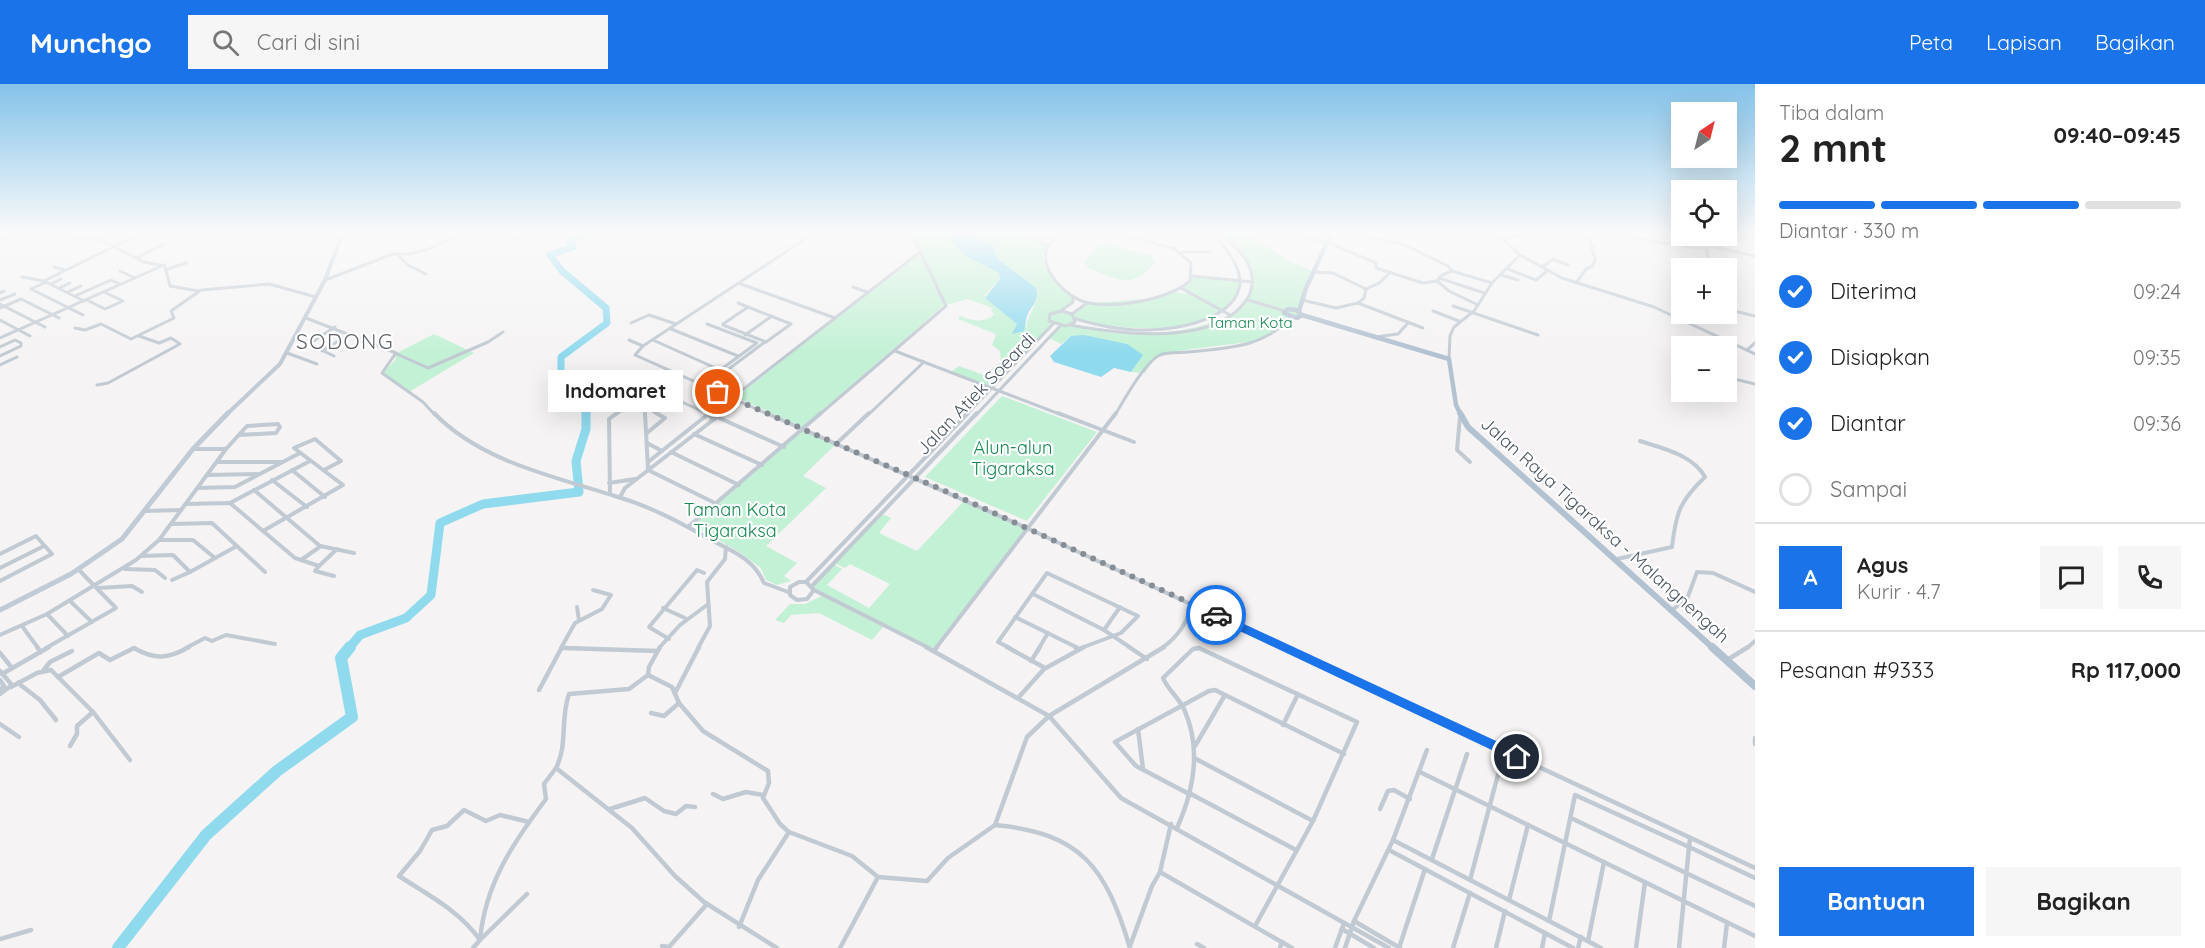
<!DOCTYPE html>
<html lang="id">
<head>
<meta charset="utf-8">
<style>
	body { margin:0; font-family:Quicksand,sans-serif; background:#f6f6f6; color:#222; height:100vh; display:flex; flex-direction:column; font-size:22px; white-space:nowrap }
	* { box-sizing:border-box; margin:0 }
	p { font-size:20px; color:#767676 }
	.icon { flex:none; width:33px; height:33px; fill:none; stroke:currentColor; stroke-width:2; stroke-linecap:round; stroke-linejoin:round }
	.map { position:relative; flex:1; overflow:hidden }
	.side { display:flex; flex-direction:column; background:#fff; width:450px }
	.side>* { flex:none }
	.needle { width:39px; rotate:35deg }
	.tools { position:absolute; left:1671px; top:18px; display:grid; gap:12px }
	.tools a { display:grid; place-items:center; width:66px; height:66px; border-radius:0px; background:#fff; box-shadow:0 6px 24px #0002; font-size:30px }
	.pin { position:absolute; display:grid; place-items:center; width:51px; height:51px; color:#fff; margin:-26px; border:3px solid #fff; border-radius:50%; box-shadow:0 2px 6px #0007 }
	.courier { position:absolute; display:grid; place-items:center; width:60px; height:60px; margin:-30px; border:4px solid #1a73e8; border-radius:50%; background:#fff; color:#222; box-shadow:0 2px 8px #0007 }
	.bubble { position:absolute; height:42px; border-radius:0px; background:#fff; box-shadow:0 6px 24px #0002; font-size:20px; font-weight:700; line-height:42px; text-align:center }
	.overview em { font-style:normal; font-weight:700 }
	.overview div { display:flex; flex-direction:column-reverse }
	.overview { display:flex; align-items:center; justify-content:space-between; height:102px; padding:0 24px }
	h1 { font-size:39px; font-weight:700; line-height:45px }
	.bar { display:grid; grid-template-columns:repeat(4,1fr); gap:9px 6px; align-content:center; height:72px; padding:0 24px }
	.bar i { height:8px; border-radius:4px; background:#e0e0e0 }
	.bar .current { background:#1a73e8 }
	.bar p { grid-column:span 4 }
	.line { display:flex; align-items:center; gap:15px; padding:0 24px; border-top:2px solid #e0e0e0 }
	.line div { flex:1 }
	.round { display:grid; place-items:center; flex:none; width:63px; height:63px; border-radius:0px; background:#f6f6f6 }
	ol { padding:0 24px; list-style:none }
	li { display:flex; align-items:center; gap:18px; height:66px }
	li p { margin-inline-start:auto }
	li .icon { padding:6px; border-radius:50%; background:#1a73e8; color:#fff; stroke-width:4 }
	li:last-child { color:#767676 }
	li i { width:33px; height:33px; border:3px solid #e0e0e0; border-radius:50% }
	.primary-button { display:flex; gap:12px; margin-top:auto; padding:12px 24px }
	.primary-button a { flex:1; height:69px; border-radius:0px; background:#1a73e8; color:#fff; font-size:24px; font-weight:700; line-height:69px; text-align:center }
	.primary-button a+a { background:#f6f6f6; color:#222 }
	header { display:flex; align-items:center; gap:36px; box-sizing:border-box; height:84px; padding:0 30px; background:#1a73e8; color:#fff }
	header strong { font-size:28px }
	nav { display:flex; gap:33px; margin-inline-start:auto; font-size:21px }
	.search { width:420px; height:54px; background:#f6f6f6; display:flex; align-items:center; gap:15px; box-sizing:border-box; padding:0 21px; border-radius:0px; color:#767676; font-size:22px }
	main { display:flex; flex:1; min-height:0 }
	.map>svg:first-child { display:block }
	.green { fill:#c3f1d5 }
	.water { fill:#90daee }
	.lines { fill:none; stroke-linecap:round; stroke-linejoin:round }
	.river-far2 { stroke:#90daee; stroke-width:7 }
	.river-far1 { stroke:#90daee; stroke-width:9 }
	.river { stroke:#90daee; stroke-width:12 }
	.street-far2 { stroke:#c1cad2; stroke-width:3 }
	.street-far1 { stroke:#c1cad2; stroke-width:4 }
	.street { stroke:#c1cad2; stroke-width:4.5 }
	.secondary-far1 { stroke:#c1cbd6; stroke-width:4 }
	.secondary { stroke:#c1cbd6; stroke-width:5 }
	.primary-far2 { stroke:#b3c2d1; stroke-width:4.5 }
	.primary-far1 { stroke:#b3c2d1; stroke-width:6 }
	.primary { stroke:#b3c2d1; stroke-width:8 }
	.route { fill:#1a73e8 }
	.done { stroke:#868d94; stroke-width:6; stroke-dasharray:0 10.8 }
	.labels { text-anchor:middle; stroke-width:4.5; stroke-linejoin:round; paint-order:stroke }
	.far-park-label { font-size:15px; fill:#17864f; stroke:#fff }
	.street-label { font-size:18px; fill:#4a5661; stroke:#fff }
	.park-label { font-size:18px; fill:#17864f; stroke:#fff }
	.quarter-label { font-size:21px; letter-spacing:1.5px; fill:#5f6368; stroke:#fff }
</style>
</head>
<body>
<header>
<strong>Munchgo</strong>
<div class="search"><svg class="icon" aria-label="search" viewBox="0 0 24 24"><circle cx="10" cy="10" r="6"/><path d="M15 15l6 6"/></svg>Cari di sini</div>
<nav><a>Peta</a><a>Lapisan</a><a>Bagikan</a></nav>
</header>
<main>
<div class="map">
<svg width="1755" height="864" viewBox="0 0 1755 864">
	<rect width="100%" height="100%" fill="#f5f3f3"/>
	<g class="green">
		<path d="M911,148H943L966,172L999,189L1000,195L985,211C989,218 1018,241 1026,244C1027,229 1041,219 1036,204L997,174L994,162L982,156L975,148H1020L1048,161L1043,171L1046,184L1073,214V218L1063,227L1072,230L1088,219L1150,215L1173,208L1187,210L1181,204L1192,192L1243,197C1226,258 1122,246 1076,236L1071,241C1095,246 1119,252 1144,250C1176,249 1264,239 1250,190C1249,184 1248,177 1244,173C1237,164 1226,156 1217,148H1246L1289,177L1314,188L1299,227L1302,231C1286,234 1278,249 1260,255C1237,262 1169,264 1156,274C1151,278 1148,285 1145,289L1131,288L1143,271L1071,252L1061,260L1049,254L1060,241L1053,240L991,303L951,288L959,282L984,291L1001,278L1000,267L992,261L996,250L958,235L960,232C972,237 984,239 994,231L991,226L992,224L968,215L946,221L931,193L944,221L803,343L736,313L920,168Z"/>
		<path d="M1105,159L1152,172L1155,179C1128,207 1121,195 1088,184L1084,178L1097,163Z"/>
		<path d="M434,250L474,269L409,308L383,289L396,275L395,270Z"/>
		<path d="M1002,312L1097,348L1027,437L925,393Z"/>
		<path d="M803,346L835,361L803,392L826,404L766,462L797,479L784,492L791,497L777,501L766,496L761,484L741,469L693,441Z"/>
		<path d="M964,417L1026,445L934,566L815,505L813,502L833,480L842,485L827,501L869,524L890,500L850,480L845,484L834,479L882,430L891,434L879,449L917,467Z"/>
		<path d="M822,512L883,543L872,556L819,529L791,531L784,539L775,536L790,520H805Z"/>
	</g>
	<g class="water">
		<path d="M943,148H975L982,156L994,162L997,174L1036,204C1040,218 1031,221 1027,232C1025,237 1026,242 1024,247L1012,250L1017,240L985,214L1000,195L999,189L966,172Z"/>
		<path d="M1084,251L1127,260L1143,271L1131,288L1114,284L1101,293L1054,278L1050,272L1071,252Z"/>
	</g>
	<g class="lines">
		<path class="river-far2" d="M586,331V323L561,301V273L607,239L606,224L562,187L550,171L573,163L569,157L591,148"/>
		<path class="river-far1" d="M349,564L360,551L406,534L431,511L440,439L483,420L579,408L576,377L586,345V329"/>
		<path class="river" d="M118,864L206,751L277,687L352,633L341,574L350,563"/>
		<g class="street-far2">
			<path d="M57,148L84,155H99L144,178L165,182L170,202L199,207"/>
			<path d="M182,148L190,153"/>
			<path d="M494,148L518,154"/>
			<path d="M1068,148C1060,152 1051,156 1047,165C1039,187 1069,216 1089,219C1118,224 1167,216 1190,197L1191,179L1175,165L1114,148"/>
			<path d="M1295,148L1326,159"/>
			<path d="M1361,148L1370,153L1405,161L1448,182L1452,187L1492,199"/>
			<path d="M1404,148L1415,152"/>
			<path d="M1487,148L1506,158L1520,171L1562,194L1654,223L1755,270"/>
			<path d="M1566,148L1577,150"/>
			<path d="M1592,148H1609"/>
			<path d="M1615,148L1650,157L1707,165L1710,162L1755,172"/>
			<path d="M1022,149L1053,155"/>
			<path d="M159,152L170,148"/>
			<path d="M1030,152L1048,161"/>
			<path d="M95,153L104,148"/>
			<path d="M1498,154L1563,148"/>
			<path d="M0,156L20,148"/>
			<path d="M1327,158L1376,179V184L1423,199L1437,197L1442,191L1452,187"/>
			<path d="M1707,165L1708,184"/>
			<path d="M1182,168H1210"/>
			<path d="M399,172L408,181L426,190"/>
			<path d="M136,174L164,160"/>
			<path d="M54,183L65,186"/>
			<path d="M1542,183L1553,175L1568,181"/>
			<path d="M1508,185L1536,196L1547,187"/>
			<path d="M165,186L186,179"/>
			<path d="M120,187L135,194"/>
			<path d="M1314,188L1333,189L1366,205L1379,199L1390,189"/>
			<path d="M1501,191L1518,196"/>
			<path d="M1192,192L1253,198"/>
			<path d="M22,193L44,197L131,154"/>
			<path d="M1439,194L1484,209"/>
			<path d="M325,196L393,170H410L429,165L463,148"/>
			<path d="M1437,197L1449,207L1478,221"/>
			<path d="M1576,199L1586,185L1593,182L1595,175L1589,153L1579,148"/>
			<path d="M51,200L61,195"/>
			<path d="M741,200L835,234"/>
			<path d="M853,203L867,208"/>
			<path d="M59,204L70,199"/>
			<path d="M1181,204L1230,231"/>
			<path d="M68,208L81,202"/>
			<path d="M0,209L4,207"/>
			<path d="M75,212L111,196L120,200"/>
			<path d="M0,216L15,210"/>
			<path d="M87,216L105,225L123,217L104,208"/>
			<path d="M1248,216L1285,227"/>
			<path d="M1302,216L1336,224L1358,219L1423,244"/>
			<path d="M1358,219L1364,214L1366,205"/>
			<path d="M0,220L45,243"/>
			<path d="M1453,222L1538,251"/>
			<path d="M0,224L21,215L59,234"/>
			<path d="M1726,225L1755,232"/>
			<path d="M1062,226L1073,218V214"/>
			<path d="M1062,227L1072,230L1075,238L1066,242L1049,237L1050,230Z"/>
			<path d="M1433,227L1459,237"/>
			<path d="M1072,230L1087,219"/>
			<path d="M83,231L31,205L46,198L84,217"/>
			<path d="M1678,233L1693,230"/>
			<path d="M306,234L396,269L382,289L423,318L435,331"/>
			<path d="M1076,235C1100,242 1124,247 1148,246C1215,244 1280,211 1209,148"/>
			<path d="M0,236L30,252"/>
			<path d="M631,239L649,231L676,240"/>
			<path d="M723,240L748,223"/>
			<path d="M723,241L766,258L791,240L738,219"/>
			<path d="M1070,241C1119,250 1221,265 1250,210C1259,182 1238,163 1217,148"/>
			<path d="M75,244L85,246L101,240L131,255L174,234L171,227L201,206L269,200L316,213"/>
			<path d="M671,245L738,272"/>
			<path d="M745,251L772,232"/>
			<path d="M1375,253L1398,250L1408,239"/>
			<path d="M0,254L164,181"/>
			<path d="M629,256L643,262"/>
			<path d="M653,256L720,286"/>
			<path d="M0,263L15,256L21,259V262L0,272"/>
			<path d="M1747,266L1755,259"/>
			<path d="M322,267L350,250"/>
			<path d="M895,267L1062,331"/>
			<path d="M287,269L317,280"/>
			<path d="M397,270L428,284L488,258L503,248"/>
			<path d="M334,272L309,260L335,243"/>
			<path d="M1449,275L1450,252L1454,243L1474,227L1492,199L1520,171"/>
			<path d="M0,281L17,273"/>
			<path d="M1726,293L1755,300"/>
			<path d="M701,300L757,259L707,240"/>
			<path d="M97,301L108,299L180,260L171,254L159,259L139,252"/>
			<path d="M706,302L765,258"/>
			<path d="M652,304L708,330"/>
			<path d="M732,314L920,168"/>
			<path d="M634,317L659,331"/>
			<path d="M645,322V331"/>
			<path d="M713,327L730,313"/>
			<path d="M615,331L673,289"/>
			<path d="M709,331H717"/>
			<path d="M720,331L738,317"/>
			<path d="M770,331L635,271L643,262L816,148"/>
			<path d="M819,331L946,222L911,148"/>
			<path d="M868,331L924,278"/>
			<path d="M966,331L1053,240"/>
			<path d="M976,331L1060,242"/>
			<path d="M1115,331C1124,316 1145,278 1160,271C1168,268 1179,269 1188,268C1225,264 1265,264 1290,233"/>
		</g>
		<g class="street-far1">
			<path d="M434,329C481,378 556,393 618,413C652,423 683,440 713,457C735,468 754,476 764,499L788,508"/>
			<path d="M645,329L648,386L717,420"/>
			<path d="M766,329L1029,445L1285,564"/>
			<path d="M1058,329L1134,358"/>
			<path d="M718,332L722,329"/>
			<path d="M717,333L784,363"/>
			<path d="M1460,333L1457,366L1470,378"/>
			<path d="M712,334L708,330L716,329"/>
			<path d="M647,349L665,334L656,329"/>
			<path d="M694,350L762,381"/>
			<path d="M647,359L662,367"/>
			<path d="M836,360L869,329"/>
			<path d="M194,365H225"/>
			<path d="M671,368L739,401"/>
			<path d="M217,378H282"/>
			<path d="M648,378L707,331"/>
			<path d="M292,386L325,413"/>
			<path d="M208,391L257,390"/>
			<path d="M272,396L307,423"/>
			<path d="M609,399L635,395"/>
			<path d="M198,404L235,403L300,369"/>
			<path d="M254,406L320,462L354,469"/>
			<path d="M610,410L609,335L617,329"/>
			<path d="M620,413L625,404L717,333V329"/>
			<path d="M230,419L310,377"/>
			<path d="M186,420L230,419L295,474L319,482L315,487L334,492"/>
			<path d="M144,427L181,426"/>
			<path d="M172,440L212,439L265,488"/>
			<path d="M688,443L821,329"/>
			<path d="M263,447L343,401L294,364L315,355L341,377L324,386"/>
			<path d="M159,456H193L215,474"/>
			<path d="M0,470L36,452L52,470L0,497"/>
			<path d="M141,472L173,471L190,488L237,462"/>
			<path d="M1617,475L1672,463C1676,428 1680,417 1705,393C1693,371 1662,364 1640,357"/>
			<path d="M301,476L321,462"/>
			<path d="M319,482L337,465"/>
			<path d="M0,484L44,462"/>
			<path d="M125,485L155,486L165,494"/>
			<path d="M172,496L190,488"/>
			<path d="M799,498H806L814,506L807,515L797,516L790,511V503Z"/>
			<path d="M806,498L968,329"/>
			<path d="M812,502L977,329"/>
			<path d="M98,504L132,502L142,508"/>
			<path d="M814,506L929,564"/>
			<path d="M1033,510L1104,546L1131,564"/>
			<path d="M70,517L92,538"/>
			<path d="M577,523L579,536"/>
			<path d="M663,524L685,534"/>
			<path d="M1672,526L1687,515L1697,488L1713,489L1755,508"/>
			<path d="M47,530L68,552"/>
			<path d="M1015,533L1078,564"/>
			<path d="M22,542L38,564"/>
			<path d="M1104,546L1120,523"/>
			<path d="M0,551L47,530L136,476L159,456L226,365L247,342L278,340L280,343L276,349L239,351"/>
			<path d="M669,555L649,543L697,486L704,489"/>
			<path d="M46,564L116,524L79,486"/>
			<path d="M186,564L205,554L212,557L226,551L275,560"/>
			<path d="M561,564L575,539L602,525L611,511L593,506"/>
			<path d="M564,564H577"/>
			<path d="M659,564L680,541L707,521"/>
			<path d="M698,564L710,542L707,498L725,475L726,463"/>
			<path d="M936,564L1116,329"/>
			<path d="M1010,564L998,558L1047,489L1138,532L1121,549L1081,564"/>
			<path d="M1039,564L1048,549"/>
			<path d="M1162,564C1179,552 1186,539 1193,520"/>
			<path d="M1197,564H1200"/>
			<path d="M1747,564L1755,557"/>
		</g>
		<g class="street">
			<path d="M37,563L41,568"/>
			<path d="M660,563L649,583L648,591L629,605L569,610C560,635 568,661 556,684L632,744L675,792L704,818L777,864"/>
			<path d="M926,563L1049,632L1121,714L1389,864"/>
			<path d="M1007,563L1045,584"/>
			<path d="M1075,563L1079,565"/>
			<path d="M1129,563L1147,575"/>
			<path d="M1282,563L1755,784"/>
			<path d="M564,564L657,567"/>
			<path d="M934,567L937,563"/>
			<path d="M0,569L12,584"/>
			<path d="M1727,576L1748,563"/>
			<path d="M1031,577L1040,563"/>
			<path d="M0,587L12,601L0,610"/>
			<path d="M43,587L50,578L72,567"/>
			<path d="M2,590L49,563"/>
			<path d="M648,591L672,603L679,619L703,647L768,687L769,699L763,714L780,740L789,748L852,772L878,793L840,864"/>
			<path d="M58,593L93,628L130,676"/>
			<path d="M0,596L4,602L0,606"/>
			<path d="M18,599L40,616L56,636"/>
			<path d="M11,603L37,589L51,586L58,593L99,569L110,576L134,564C155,576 168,575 189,563"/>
			<path d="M539,606L562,563"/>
			<path d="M675,609L699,563"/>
			<path d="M1018,614L1044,585L1084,563"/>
			<path d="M651,629L664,632L679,619"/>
			<path d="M0,640L19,653"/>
			<path d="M1283,641L1298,610"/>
			<path d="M1138,645L1143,685"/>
			<path d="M1755,654V660"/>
			<path d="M70,662L77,650V642L93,628"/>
			<path d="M1195,662L1225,611"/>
			<path d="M1196,675L1313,737"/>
			<path d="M1420,688L1755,852"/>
			<path d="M713,710L723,715L746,708L763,711"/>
			<path d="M1191,710L1296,766"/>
			<path d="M1191,711L1136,682L1115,658L1209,607L1215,606L1344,670"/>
			<path d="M610,725L645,714L664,727L676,730L686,722L695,723"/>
			<path d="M1380,725L1388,707L1394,706L1410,715"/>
			<path d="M1571,734L1755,822"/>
			<path d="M1171,740L1160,788L1292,864"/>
			<path d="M995,741C1082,749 1106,784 1130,864"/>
			<path d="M1177,744C1194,706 1202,665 1184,625C1179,614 1168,606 1163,594L1193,565L1199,564L1357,638L1313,737L1255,842"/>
			<path d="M1393,756L1601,864"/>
			<path d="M1389,766L1573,864"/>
			<path d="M1432,775L1467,670"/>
			<path d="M878,793L927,797L948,774L995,741L1027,653L1049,632L1164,563"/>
			<path d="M1470,796L1500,683"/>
			<path d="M527,810L480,856C485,800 513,759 546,715L544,700L556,684"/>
			<path d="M1509,816L1528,741"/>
			<path d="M1354,837L1400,864"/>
			<path d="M1549,837L1575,711L1689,763L1690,754"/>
			<path d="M739,843L758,796L789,748"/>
			<path d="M1342,845L1374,864"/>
			<path d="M0,855L31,846"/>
			<path d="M1588,857L1604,778"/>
			<path d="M1197,860L1204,864"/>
			<path d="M662,862L669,863L707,820"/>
			<path d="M1130,862L1152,802L1160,788"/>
			<path d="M473,864L480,856C460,827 428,811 399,792L420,767L432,746L447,742L464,726L486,737L500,731L529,738"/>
			<path d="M1280,864L1282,858"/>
			<path d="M1335,864L1344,839"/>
			<path d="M1345,864L1354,837L1393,756L1427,666"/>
			<path d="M1399,864L1425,785"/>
			<path d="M1453,864L1470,809"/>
			<path d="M1496,864L1505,827"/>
			<path d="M1542,864L1545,849"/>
			<path d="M1578,864L1581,853"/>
			<path d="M1636,864L1645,798"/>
			<path d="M1679,864L1689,763L1755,794"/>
			<path d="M1724,864L1727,839"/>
		</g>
		<path class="secondary-far1" d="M226,331L280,280L325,196L343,148"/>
		<path class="secondary" d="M0,526L71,490L122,455L193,365L228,329"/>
		<g class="primary-far2">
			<path d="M1288,225L1296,226L1302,231L1297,234L1284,229Z"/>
			<path d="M1299,227L1306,204L1332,148"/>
			<path d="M1302,231L1449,275L1456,321L1461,331"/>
		</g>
		<path class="primary-far1" d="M1460,329L1468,343L1713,564"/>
		<path class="primary" d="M1712,563L1755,602"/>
	</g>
	<linearGradient id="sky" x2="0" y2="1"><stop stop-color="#85c3ea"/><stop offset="0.55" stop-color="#fafafa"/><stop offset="1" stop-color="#fafafa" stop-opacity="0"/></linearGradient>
	<rect width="1755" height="269" fill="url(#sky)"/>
	<path class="route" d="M1216,527L1522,669V676H1513L1212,534L1211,531Z"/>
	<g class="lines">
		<path class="done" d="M718,308L970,418L1216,531"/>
	</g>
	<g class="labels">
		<g class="far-park-label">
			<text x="1250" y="244">Taman Kota</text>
		</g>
		<g class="street-label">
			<text transform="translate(976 310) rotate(-46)" y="6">Jalan Atiek Soeardi</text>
			<text transform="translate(1605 446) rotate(42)" y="6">Jalan Raya Tigaraksa - Malangnengah</text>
		</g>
		<g class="park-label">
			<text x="1013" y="370">Alun-alun<tspan x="1013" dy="21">Tigaraksa</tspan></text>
			<text x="735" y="432">Taman Kota<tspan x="735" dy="21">Tigaraksa</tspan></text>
		</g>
		<g class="quarter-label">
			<text x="345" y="265">SODONG</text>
		</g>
	</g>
</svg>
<div class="tools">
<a><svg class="needle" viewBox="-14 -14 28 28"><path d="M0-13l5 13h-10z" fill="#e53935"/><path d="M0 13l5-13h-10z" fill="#767676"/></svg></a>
<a><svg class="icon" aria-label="locate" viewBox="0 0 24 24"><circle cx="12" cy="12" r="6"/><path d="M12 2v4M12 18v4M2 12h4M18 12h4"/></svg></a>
<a>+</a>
<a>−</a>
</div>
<div class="pin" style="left:718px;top:308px;background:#ea580c"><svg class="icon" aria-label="bag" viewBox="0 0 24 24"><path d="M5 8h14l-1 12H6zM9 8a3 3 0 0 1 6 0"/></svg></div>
<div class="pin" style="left:1517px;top:673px;background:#1f2937"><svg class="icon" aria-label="home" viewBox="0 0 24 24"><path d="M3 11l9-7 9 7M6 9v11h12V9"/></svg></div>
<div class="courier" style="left:1216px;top:531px"><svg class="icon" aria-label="car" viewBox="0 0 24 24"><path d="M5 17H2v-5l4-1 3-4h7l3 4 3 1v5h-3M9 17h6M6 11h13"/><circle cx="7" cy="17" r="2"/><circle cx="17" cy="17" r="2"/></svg></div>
<div class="bubble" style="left:548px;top:286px;width:135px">Indomaret</div>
</div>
<section class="side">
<div class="overview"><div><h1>2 mnt</h1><p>Tiba dalam</p></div><em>09:40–09:45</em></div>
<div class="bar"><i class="current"></i><i class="current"></i><i class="current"></i><i></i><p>Diantar · 330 m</p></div>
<ol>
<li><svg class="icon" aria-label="check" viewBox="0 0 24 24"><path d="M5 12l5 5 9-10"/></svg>Diterima<p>09:24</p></li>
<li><svg class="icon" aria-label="check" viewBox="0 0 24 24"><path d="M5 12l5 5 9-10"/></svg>Disiapkan<p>09:35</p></li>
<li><svg class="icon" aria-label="check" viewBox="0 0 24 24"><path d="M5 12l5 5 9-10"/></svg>Diantar<p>09:36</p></li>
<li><i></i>Sampai</li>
</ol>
<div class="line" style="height:108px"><b class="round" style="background:#1a73e8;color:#fff">A</b><div><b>Agus</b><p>Kurir · 4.7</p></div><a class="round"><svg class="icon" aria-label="chat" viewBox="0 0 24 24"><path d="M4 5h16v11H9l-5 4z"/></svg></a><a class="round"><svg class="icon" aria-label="phone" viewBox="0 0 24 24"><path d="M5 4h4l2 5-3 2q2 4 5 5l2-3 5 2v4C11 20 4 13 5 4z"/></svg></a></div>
<div class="line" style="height:78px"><div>Pesanan #9333</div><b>Rp 117,000</b></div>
<div class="primary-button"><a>Bantuan</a><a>Bagikan</a></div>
</section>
</main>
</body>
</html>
